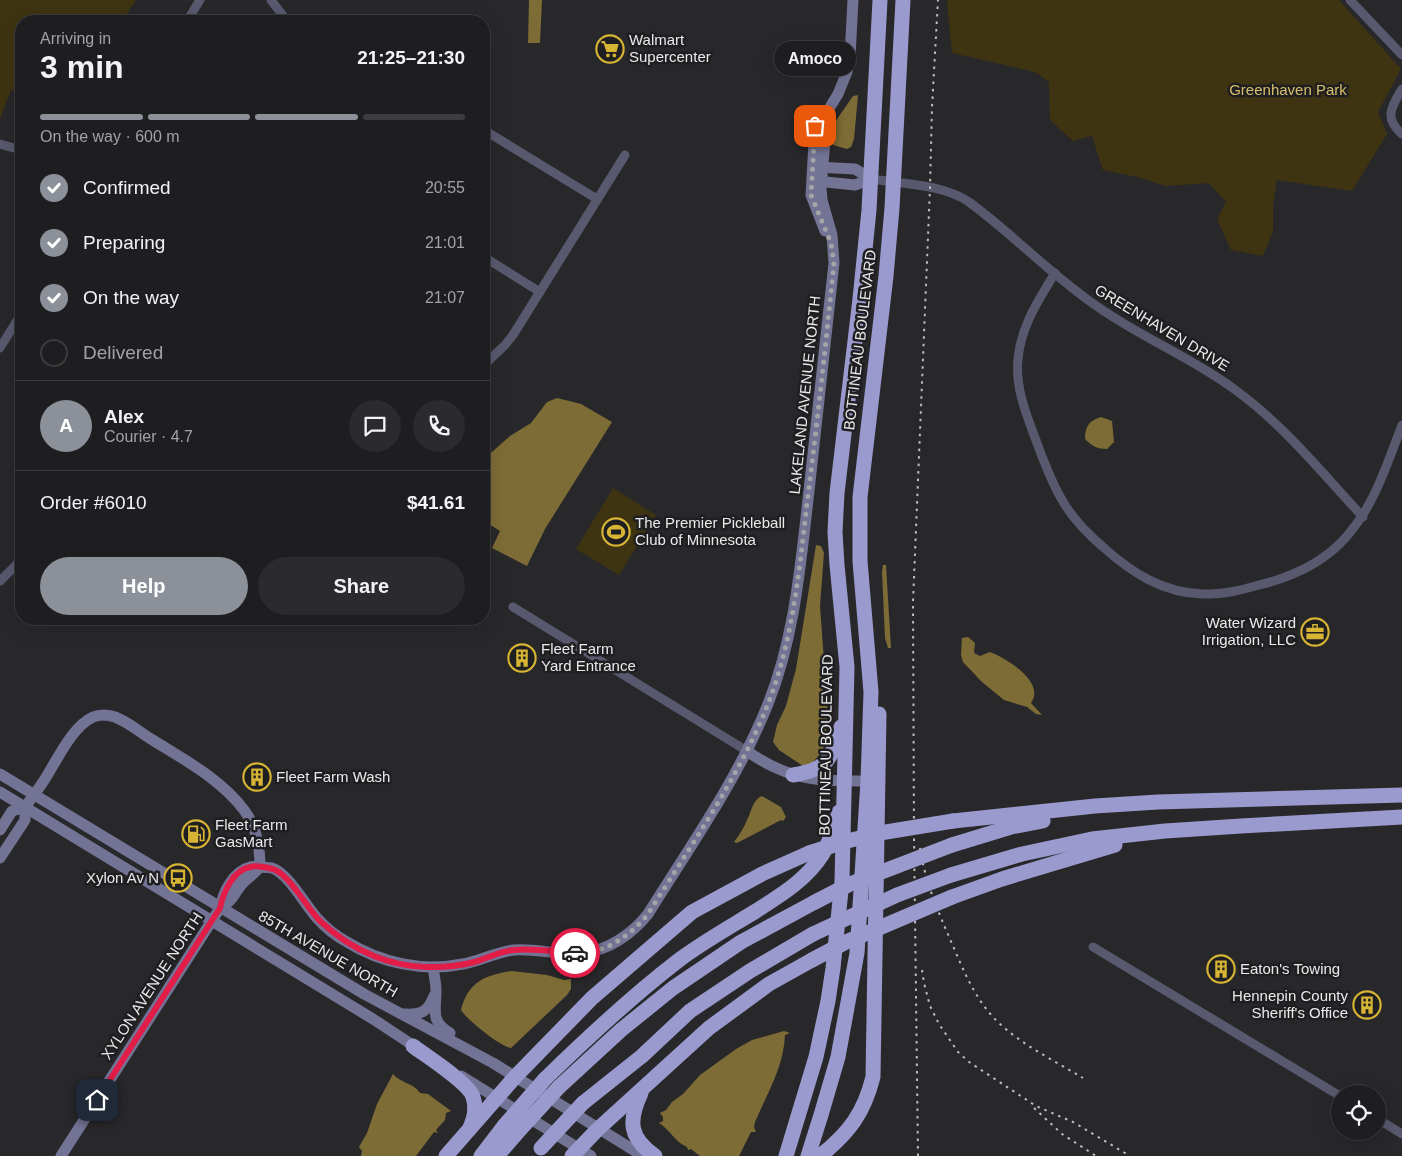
<!DOCTYPE html>
<html lang="en">
<head>
<meta charset="utf-8">
<style>
	body { margin:0; font-family:Helvetica,sans-serif; background:#2b2b2d; color:#f1f3f6; height:100vh; display:flex; flex-direction:column; font-size:19px; white-space:nowrap }
	* { box-sizing:border-box; margin:0 }
	p { font-size:16px; color:#a1a2a5 }
	.icon { flex:none; width:28px; height:28px; fill:none; stroke:currentColor; stroke-width:2; stroke-linecap:round; stroke-linejoin:round }
	.map { position:relative; flex:1; overflow:hidden }
	.sheet { position:absolute; left:15px; top:15px; width:475px; height:610px; display:flex; flex-direction:column; background:#1e1e20; border-radius:20px; box-shadow:0 5px 20px #0002,0 0 0 1px #3c3c3e }
	.sheet>* { flex:none }
	.buttons { position:absolute; left:1331px; top:1085px; display:grid; gap:10px }
	.buttons a { display:grid; place-items:center; width:55px; height:55px; border-radius:50%; background:#1e1e20; box-shadow:0 5px 20px #0002,0 0 0 1px #3c3c3e; font-size:25px }
	.pin { position:absolute; display:grid; place-items:center; width:42px; height:42px; color:#fff; margin:-21px; border-radius:10px; box-shadow:0 2px 8px #0006 }
	.courier { position:absolute; display:grid; place-items:center; width:50px; height:50px; margin:-25px; border:4px solid #e11d48; border-radius:50%; background:#fff; color:#222; box-shadow:0 1px 6px #0007 }
	.bubble { position:absolute; height:35px; border-radius:18px; background:#1e1e20; box-shadow:0 5px 20px #0002,0 0 0 1px #3c3c3e; font-size:16px; font-weight:700; line-height:35px; text-align:center }
	.summary em { font-style:normal; font-weight:700 }
	.summary div { display:flex; flex-direction:column-reverse }
	.summary { display:flex; align-items:center; justify-content:space-between; height:85px; padding:0 25px }
	h1 { font-size:32px; font-weight:700; line-height:38px }
	.bar { display:grid; grid-template-columns:repeat(4,1fr); gap:8px 5px; align-content:center; height:60px; padding:0 25px }
	.bar i { height:6px; border-radius:4px; background:#3c3c3e }
	.bar .on { background:#8c9099 }
	.bar p { grid-column:span 4 }
	.line { display:flex; align-items:center; gap:12px; padding:0 25px; border-top:1px solid #3c3c3e }
	.line div { flex:1 }
	.round { display:grid; place-items:center; flex:none; width:52px; height:52px; border-radius:26px; background:#2b2b2d }
	ol { padding:0 25px; list-style:none }
	li { display:flex; align-items:center; gap:15px; height:55px }
	li p { margin-inline-start:auto }
	li .icon { padding:5px; border-radius:50%; background:#8c9099; color:#fff; stroke-width:4 }
	li:last-child { color:#a1a2a5 }
	li i { width:28px; height:28px; border:2px solid #3c3c3e; border-radius:50% }
	.cta { display:flex; gap:10px; margin-top:auto; padding:10px 25px }
	.cta a { flex:1; height:58px; border-radius:30px; background:#8c9099; color:#fff; font-size:20px; font-weight:700; line-height:58px; text-align:center }
	.cta a+a { background:#2b2b2d; color:#f1f3f6 }
	.map>svg:first-child { display:block }
	.green { fill:#3e3412 }
	.water { fill:#7d6c35 }
	.lines { fill:none; stroke-linecap:round; stroke-linejoin:round }
	.street { stroke:#58596e; stroke-width:9 }
	.secondary { stroke:#737395; stroke-width:11 }
	.highway { stroke:#9a9acf; stroke-width:15 }
	.rail { stroke:#bdbdbf; stroke-width:2; stroke-dasharray:2.5 5; stroke-linecap:butt }
	.highway-bridge { stroke:#9a9acf; stroke-width:15 }
	.done { stroke:#a5a5a8; stroke-width:5; stroke-dasharray:0 9 }
	.route { stroke:#e11d48; stroke-width:6 }
	.labels { text-anchor:middle; stroke-width:5; stroke-linejoin:round; paint-order:stroke }
	.poi-label { font-size:15px; fill:#e9e9eb; stroke:#1f1f21; text-anchor:start }
	.park-label { font-size:15px; fill:#d8bf6b; stroke:#1f1f21 }
	.street-label { font-size:15px; fill:#e9e9eb; stroke:#1f1f21 }
</style>
</head>
<body>
<div class="map">
<svg width="1402" height="1156" viewBox="0 0 1402 1156">
	<rect width="100%" height="100%" fill="#28282b"/>
	<g class="green">
		<path d="M0,0H136L122,21H21V92L11,90L0,119Z"/>
		<path d="M947,0H1339L1401,69L1378,112L1387,134L1352,191L1277,180L1273,205V231L1263,256L1231,250L1217,219L1226,202L1209,183L1165,186L1138,177L1103,170L1092,136L1073,141L1050,120L1049,82L1035,72L952,53Z"/>
		<path d="M613,488L656,515L619,575L576,549Z"/>
	</g>
	<g class="water">
		<path d="M529,0H542L540,43H528Z"/>
		<path d="M858,95L854,139L851,147L847,149L833,145V125L853,96Z"/>
		<path d="M557,398L581,404L612,422L545,529L527,566L492,548L500,531L484,521V459L510,436L531,423L547,402Z"/>
		<path d="M1101,417L1112,421L1114,442L1107,449C1097,449 1092,446 1085,439C1085,426 1089,421 1101,417Z"/>
		<path d="M816,545L821,546L824,553L820,606L828,715L823,751L812,763L803,766L779,750L773,742L777,725L786,706L796,669Z"/>
		<path d="M883,565H886L891,648H888L885,638L882,572Z"/>
		<path d="M968,637L975,643L974,653L980,656L990,652C1006,658 1046,682 1031,703L1042,715L1036,714L1027,707L1004,700L982,682L963,662L961,655L962,638Z"/>
		<path d="M762,796L781,807L786,817L783,821L781,820L737,843L734,842C739,835 744,828 747,820C752,811 752,800 762,796Z"/>
		<path d="M512,971L547,975L564,980L571,979V989L567,995L511,1048C501,1047 467,1020 461,1010C468,982 485,975 512,971Z"/>
		<path d="M784,1031L790,1033L785,1035C784,1066 767,1094 755,1122L754,1127L756,1132H751L739,1156H700L691,1149L688,1150L687,1147C675,1142 670,1130 659,1123L663,1121V1117L660,1113L666,1110L672,1102L683,1094L700,1075L736,1049L752,1040Z"/>
		<path d="M393,1074C400,1083 414,1083 420,1093L428,1094L451,1111L446,1113L445,1120L436,1130L438,1133L434,1132L416,1156H361L362,1151L359,1147L367,1133L377,1104Z"/>
	</g>
	<g class="lines">
		<g class="street">
			<path d="M271,0L287,21"/>
			<path d="M1350,0L1402,55"/>
			<path d="M187,21L200,0"/>
			<path d="M1402,89C1392,106 1383,118 1402,134"/>
			<path d="M484,130L597,199"/>
			<path d="M0,144L21,150"/>
			<path d="M871,179C902,184 942,184 969,202C1014,235 1052,276 1098,307C1142,338 1191,357 1234,389C1283,424 1322,473 1363,517"/>
			<path d="M484,257L540,292"/>
			<path d="M1055,273C1038,301 1021,326 1018,359C1015,389 1027,416 1037,443C1045,465 1053,486 1065,505C1075,521 1089,535 1103,547C1132,573 1163,593 1203,594C1223,595 1241,590 1259,585C1292,577 1324,563 1347,536C1375,504 1387,464 1402,425"/>
			<path d="M0,348L21,314"/>
			<path d="M484,365L505,345L513,335L625,155"/>
			<path d="M0,581L20,561"/>
			<path d="M513,607L747,751"/>
			<path d="M1093,947L1340,1096"/>
			<path d="M1378,1119L1402,1134"/>
		</g>
		<g class="secondary">
			<path d="M816,167L855,169L871,179"/>
			<path d="M816,181L855,185L871,179"/>
			<path d="M825,231L811,195L815,126L824,117L838,94L847,72L850,56L853,0"/>
			<path d="M747,751C789,781 819,781 868,781"/>
			<path d="M0,774L364,994L493,1063L643,1156"/>
			<path d="M0,792L373,1019L420,1050"/>
			<path d="M0,830L12,811L25,807"/>
			<path d="M0,858L25,820V807C31,799 37,791 43,782C56,763 71,727 93,717C100,714 109,715 115,717C128,722 140,732 151,739C183,759 221,779 244,810C257,827 260,847 260,867"/>
			<path d="M220,908C234,900 233,895 242,884C248,878 254,874 260,867"/>
			<path d="M433,967C434,975 436,983 436,991C436,1011 430,1021 450,1033"/>
			<path d="M404,1014C421,1015 428,1012 434,996"/>
			<path d="M461,1076L591,1156"/>
			<path d="M61,1156L220,908C223,893 233,871 250,867C253,866 257,867 261,867C264,868 269,867 272,868C289,874 305,905 317,918C325,927 336,936 347,942C381,963 423,972 463,964C480,961 496,952 514,950C536,948 559,956 582,953C608,951 632,934 648,914C691,845 738,779 768,704C794,639 800,569 808,500C817,421 826,342 834,263L832,235L822,200L821,188L826,128L824,117"/>
		</g>
		<g class="highway">
			<path d="M793,775C829,769 830,760 841,727"/>
			<path d="M953,821L1095,806L1158,802L1402,795"/>
			<path d="M952,845L1011,827L1043,821"/>
			<path d="M951,875L1022,854L1092,839L1165,831L1241,826L1402,817"/>
			<path d="M952,897L1002,879L1115,845"/>
			<path d="M413,1046C426,1056 469,1083 473,1097C477,1108 474,1118 470,1128"/>
			<path d="M545,1079C588,1037 631,997 679,960C703,942 730,927 756,911C781,895 806,880 822,855C830,843 834,826 839,812"/>
			<path d="M559,1087L621,1030L673,988L741,942L815,902"/>
			<path d="M641,1093C628,1121 629,1138 655,1156"/>
			<path d="M583,1103L642,1056L690,1011L750,971L813,934"/>
			<path d="M446,1156L515,1077L592,998L692,912L762,874L809,853"/>
			<path d="M481,1156L504,1126"/>
			<path d="M497,1156L516,1134"/>
			<path d="M572,1156L598,1129L709,1028L769,984L812,960"/>
			<path d="M786,1156L816,1057L828,1001L833,968L842,881L847,667L837,565L835,532L837,493L860,299L869,210L880,0"/>
			<path d="M808,1156L821,1115L838,1057L857,953L868,781L871,692L860,561V497L886,276L892,208L903,0"/>
			<path d="M820,1156C849,1133 864,1113 873,1077L879,714"/>
		</g>
		<g class="rail">
			<path d="M920,848C925,881 937,909 950,939C963,969 975,1001 1000,1024C1024,1046 1055,1061 1083,1078"/>
			<path d="M922,970L924,983L930,1006L939,1024L958,1052L969,1062L1036,1106L1073,1122L1130,1156"/>
			<path d="M1034,1108L1062,1134L1096,1156"/>
			<path d="M918,1156L914,836L913,602L930,188L932,107L938,0"/>
		</g>
		<g class="highway-bridge">
			<path d="M809,853L847,841L886,832L953,821"/>
			<path d="M815,902L850,884L952,845"/>
			<path d="M813,934L897,895L951,875"/>
			<path d="M812,960L846,942L952,897"/>
			<path d="M504,1126L545,1079"/>
			<path d="M516,1134L559,1087"/>
			<path d="M541,1148L583,1103"/>
		</g>
	</g>
	<g class="lines">
		<path class="done" d="M575,953C604,955 631,935 648,914C691,845 738,779 768,704C793,640 799,571 807,504C817,424 826,343 834,263L831,243L811,195L815,126"/>
		<path class="route" d="M97,1100L220,908C223,893 233,870 250,867C255,865 263,867 269,868C288,870 306,908 320,921C336,936 354,948 374,956C405,969 442,970 475,962C488,958 500,951 514,950C535,948 555,952 575,953"/>
	</g>
	<defs>
		<g id="supermarket-ring" transform="scale(1.4375)"><circle r="9.5" fill="#1f1f21" stroke="#d7b434" stroke-width="1.5"/><path d="M-6-5.5h2.5l.6 2H6L4.5 2H-2.5L-4.4-4H-6ZM-1.5 3.2a1.3 1.3 0 1 0 .1 0ZM3 3.2a1.3 1.3 0 1 0 .1 0Z" fill="#d7b434"/></g>
		<g id="stadium-ring" transform="scale(1.4375)"><circle r="9.5" fill="#1f1f21" stroke="#d7b434" stroke-width="1.5"/><path d="M0-5a6.5 5 0 1 0 0 10a6.5 5 0 1 0 0-10ZM-3.5-1.8h7v3.6h-7Z" fill="#d7b434"/></g>
		<g id="office-ring" transform="scale(1.4375)"><circle r="9.5" fill="#1f1f21" stroke="#d7b434" stroke-width="1.5"/><path d="M-6-3h4V-5.5h4V-3h4V5H-6ZM-1-4.5V-3h2v-1.5ZM-6 0V1H6V0Z" fill="#d7b434"/></g>
		<g id="building-ring" transform="scale(1.4375)"><circle r="9.5" fill="#1f1f21" stroke="#d7b434" stroke-width="1.5"/><path d="M-4-6H4V6H1V3H-1V6H-4ZM-2.5-4.3h1.7v1.8h-1.7ZM.8-4.3h1.7v1.8H.8ZM-2.5-1h1.7V.8h-1.7ZM.8-1h1.7V.8H.8Z" fill="#d7b434"/></g>
		<g id="fuel-ring" transform="scale(1.4375)"><circle r="9.5" fill="#1f1f21" stroke="#d7b434" stroke-width="1.5"/><path d="M-5.5-6h7V0h2V4h1.3V-2.5L3-4.5l.8-.8L6-3V5H2.5V1h-1V6h-7ZM-4.2-4.7v3.2H.2V-4.7Z" fill="#d7b434"/></g>
		<g id="bus-ring" transform="scale(1.4375)"><circle r="9.5" fill="#1f1f21" stroke="#d7b434" stroke-width="1.5"/><path d="M-5-6H5V4H4V6H2V4H-2V6H-4V4H-5ZM-3.5-4V0h7V-4ZM-3.5 1.2v1.5H-2V1.2ZM2 1.2v1.5H3.5V1.2Z" fill="#d7b434"/></g>
	</defs>
	<g fill-rule="evenodd">
		<use href="#supermarket-ring" x="610" y="49"/>
		<use href="#stadium-ring" x="616" y="532"/>
		<use href="#office-ring" x="1315" y="632"/>
		<use href="#building-ring" x="522" y="658"/>
		<use href="#building-ring" x="257" y="777"/>
		<use href="#fuel-ring" x="196" y="834"/>
		<use href="#bus-ring" x="178" y="878"/>
		<use href="#building-ring" x="1221" y="969"/>
		<use href="#building-ring" x="1367" y="1005"/>
	</g>
	<g class="labels">
		<g class="poi-label">
			<text x="629" y="45">Walmart<tspan x="629" dy="17">Supercenter</tspan></text>
			<text x="635" y="528">The Premier Pickleball<tspan x="635" dy="17">Club of Minnesota</tspan></text>
			<text x="1296" y="628" text-anchor="end">Water Wizard<tspan x="1296" dy="17">Irrigation, LLC</tspan></text>
			<text x="541" y="654">Fleet Farm<tspan x="541" dy="17">Yard Entrance</tspan></text>
			<text x="276" y="782">Fleet Farm Wash</text>
			<text x="215" y="830">Fleet Farm<tspan x="215" dy="17">GasMart</tspan></text>
			<text x="159" y="883" text-anchor="end">Xylon Av N</text>
			<text x="1240" y="974">Eaton's Towing</text>
			<text x="1348" y="1001" text-anchor="end">Hennepin County<tspan x="1348" dy="17">Sheriff's Office</tspan></text>
		</g>
		<g class="park-label">
			<text x="1288" y="95">Greenhaven Park</text>
		</g>
		<g class="street-label">
			<text transform="translate(1162 328) rotate(31)" y="5">GREENHAVEN DRIVE</text>
			<text transform="translate(860 340) rotate(-83)" y="5">BOTTINEAU BOULEVARD</text>
			<text transform="translate(805 395) rotate(-84)" y="5">LAKELAND AVENUE NORTH</text>
			<text transform="translate(826 745) rotate(-89)" y="5">BOTTINEAU BOULEVARD</text>
			<text transform="translate(328 954) rotate(30)" y="5">85TH AVENUE NORTH</text>
			<text transform="translate(152 986) rotate(-57)" y="5">XYLON AVENUE NORTH</text>
		</g>
	</g>
</svg>
<div class="buttons">
<a><svg class="icon" aria-label="locate" viewBox="0 0 24 24"><circle cx="12" cy="12" r="6"/><path d="M12 2v4M12 18v4M2 12h4M18 12h4"/></svg></a>
</div>
<div class="pin" style="left:815px;top:126px;background:#ea580c"><svg class="icon" aria-label="bag" viewBox="0 0 24 24"><path d="M5 8h14l-1 12H6zM9 8a3 3 0 0 1 6 0"/></svg></div>
<div class="pin" style="left:97px;top:1100px;background:#1f2937"><svg class="icon" aria-label="home" viewBox="0 0 24 24"><path d="M3 11l9-7 9 7M6 9v11h12V9"/></svg></div>
<div class="courier" style="left:575px;top:953px"><svg class="icon" aria-label="car" viewBox="0 0 24 24"><path d="M5 17H2v-5l4-1 3-4h7l3 4 3 1v5h-3M9 17h6M6 11h13"/><circle cx="7" cy="17" r="2"/><circle cx="17" cy="17" r="2"/></svg></div>
<div class="bubble" style="left:774px;top:41px;width:82px">Amoco</div>
<section class="sheet">
<div class="summary"><div><h1>3 min</h1><p>Arriving in</p></div><em>21:25–21:30</em></div>
<div class="bar"><i class="on"></i><i class="on"></i><i class="on"></i><i></i><p>On the way · 600 m</p></div>
<ol>
<li><svg class="icon" aria-label="check" viewBox="0 0 24 24"><path d="M5 12l5 5 9-10"/></svg>Confirmed<p>20:55</p></li>
<li><svg class="icon" aria-label="check" viewBox="0 0 24 24"><path d="M5 12l5 5 9-10"/></svg>Preparing<p>21:01</p></li>
<li><svg class="icon" aria-label="check" viewBox="0 0 24 24"><path d="M5 12l5 5 9-10"/></svg>On the way<p>21:07</p></li>
<li><i></i>Delivered</li>
</ol>
<div class="line" style="height:90px"><b class="round" style="background:#8c9099;color:#fff">A</b><div><b>Alex</b><p>Courier · 4.7</p></div><a class="round"><svg class="icon" aria-label="chat" viewBox="0 0 24 24"><path d="M4 5h16v11H9l-5 4z"/></svg></a><a class="round"><svg class="icon" aria-label="phone" viewBox="0 0 24 24"><path d="M5 4h4l2 5-3 2q2 4 5 5l2-3 5 2v4C11 20 4 13 5 4z"/></svg></a></div>
<div class="line" style="height:65px"><div>Order #6010</div><b>$41.61</b></div>
<div class="cta"><a>Help</a><a>Share</a></div>
</section>
</div>
</body>
</html>
